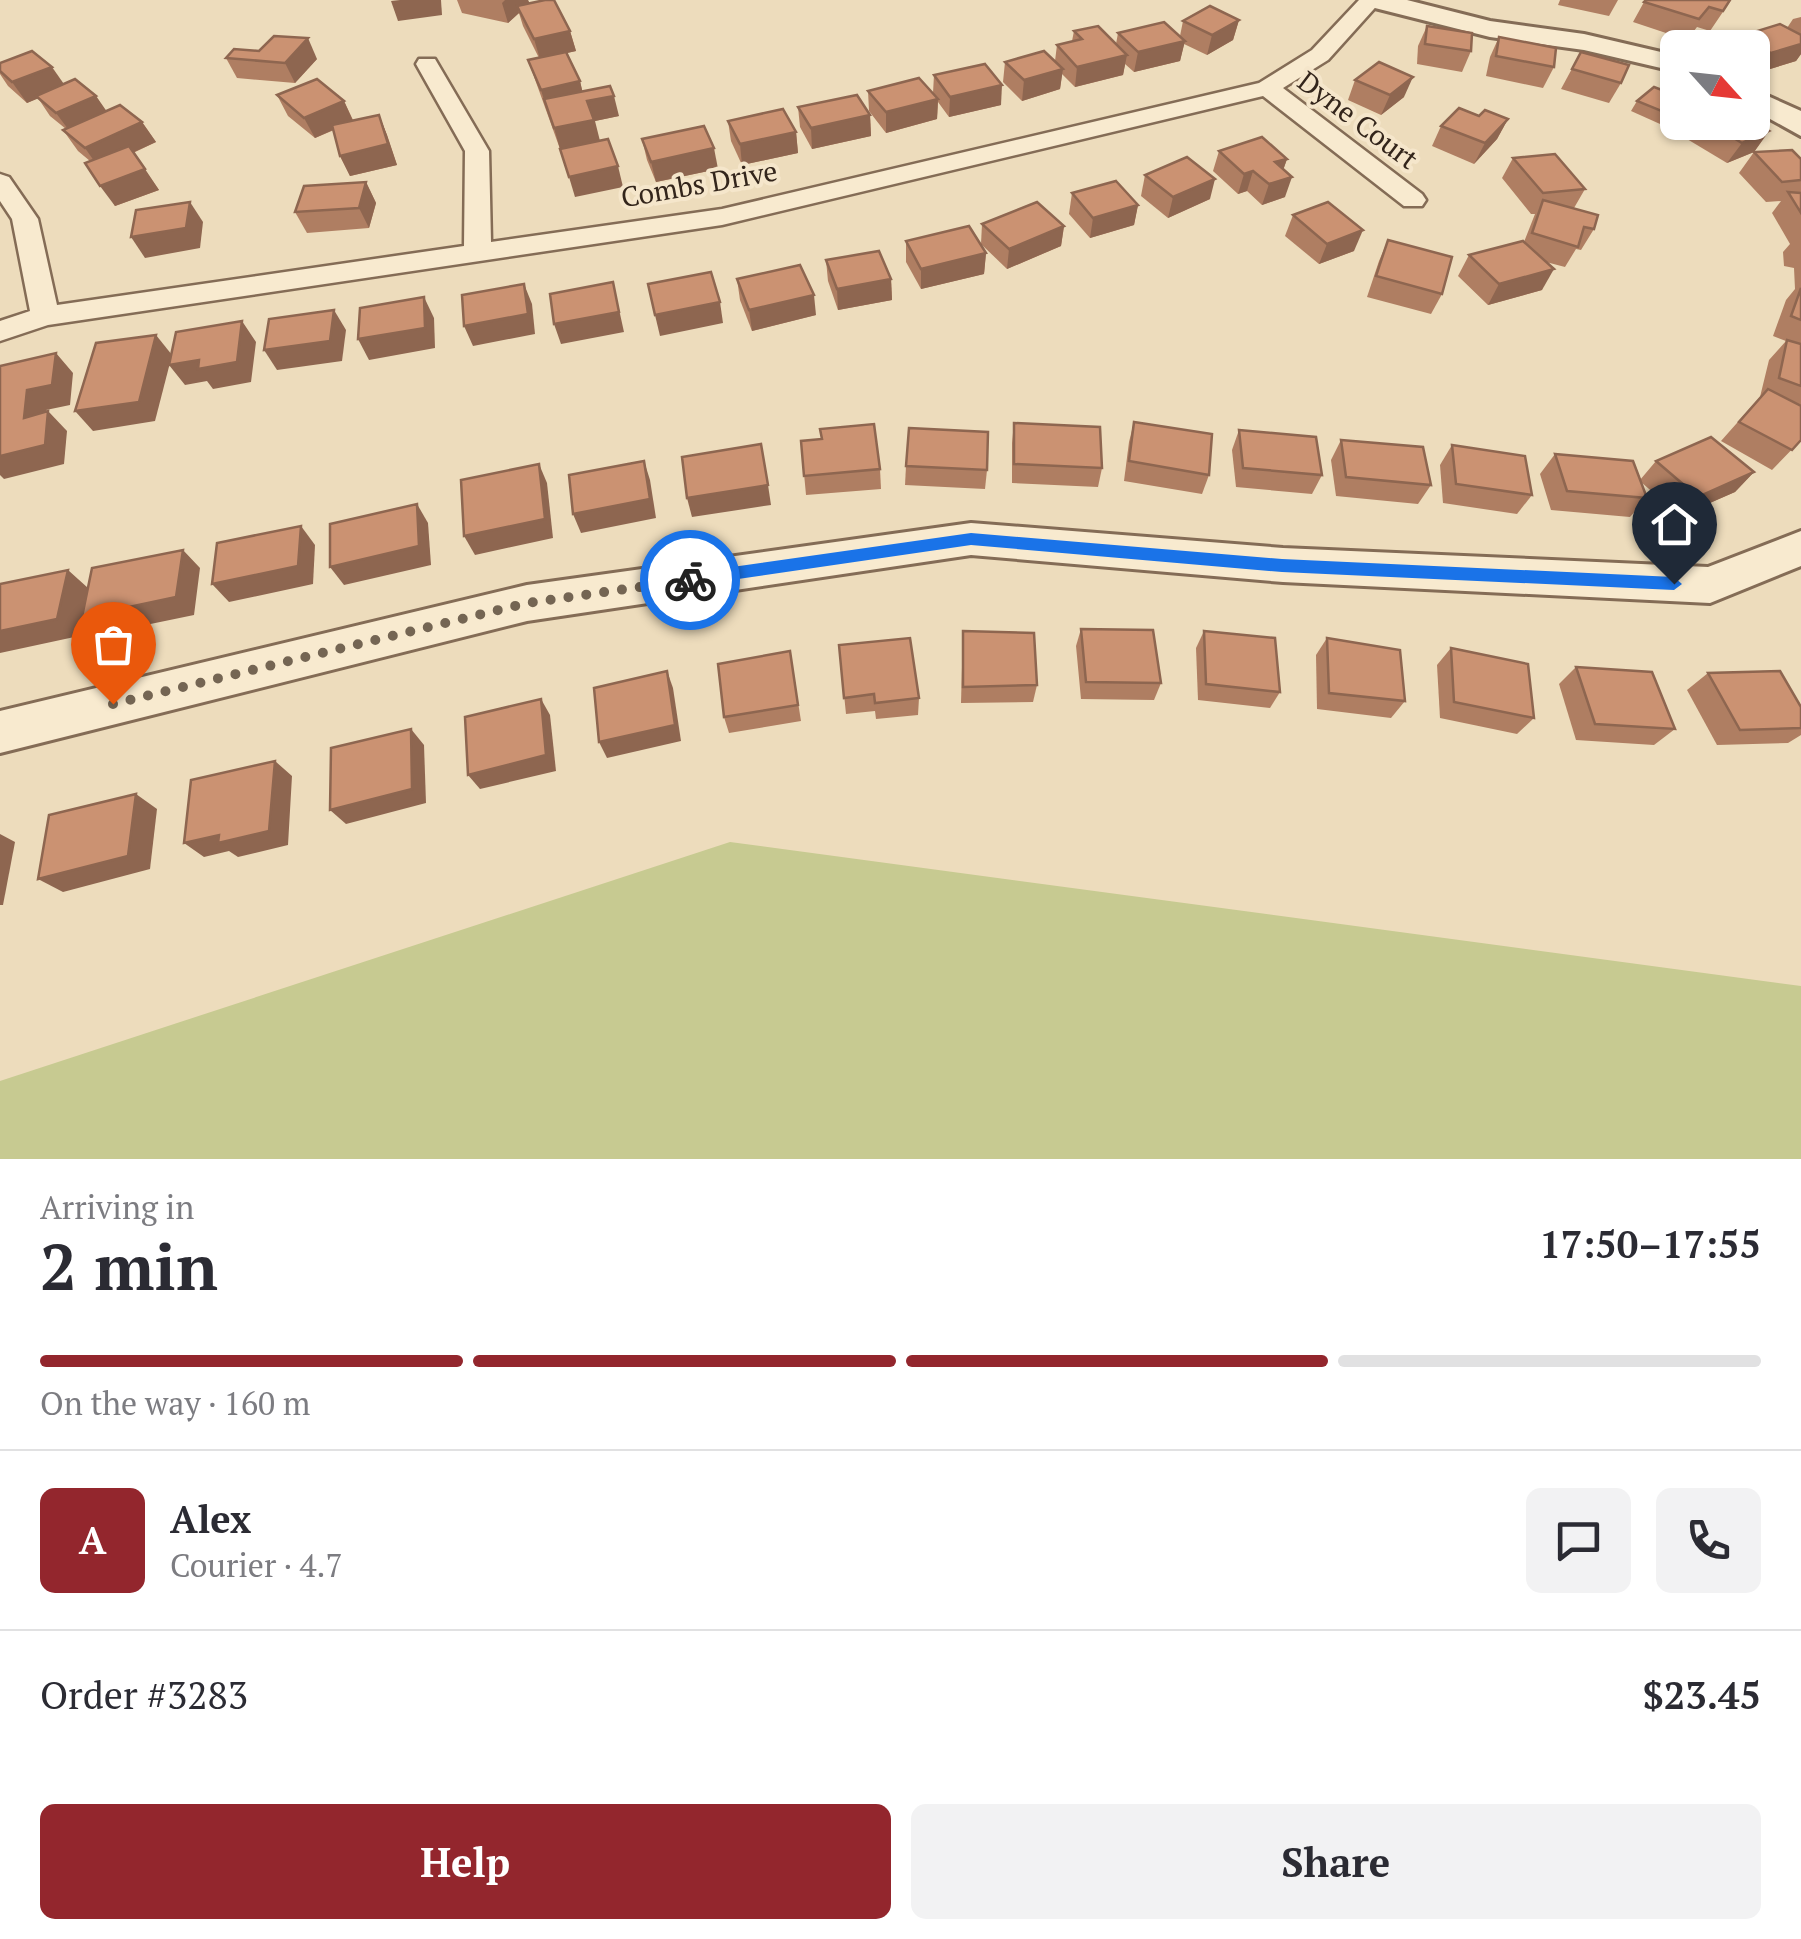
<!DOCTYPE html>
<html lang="en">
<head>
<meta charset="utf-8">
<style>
	body { margin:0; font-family:"PT Serif",serif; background:#f2f2f3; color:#2b2b33; height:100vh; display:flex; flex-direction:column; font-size:38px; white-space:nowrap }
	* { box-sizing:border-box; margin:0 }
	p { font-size:32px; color:#7c7c81 }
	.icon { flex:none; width:55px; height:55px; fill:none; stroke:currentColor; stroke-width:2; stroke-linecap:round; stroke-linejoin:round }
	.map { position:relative; height:1159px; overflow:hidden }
	.drawer { display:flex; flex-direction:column; background:#fff; flex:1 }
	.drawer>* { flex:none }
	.needle { width:65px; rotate:117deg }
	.fabs { position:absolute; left:1660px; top:30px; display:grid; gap:20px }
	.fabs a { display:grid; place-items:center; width:110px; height:110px; border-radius:15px; background:#fff; box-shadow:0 2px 8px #0004; font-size:50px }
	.pin { position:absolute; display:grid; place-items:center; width:85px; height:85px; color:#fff; margin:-102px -42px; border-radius:50% 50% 50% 0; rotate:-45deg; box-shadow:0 0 10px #0007 }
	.pin .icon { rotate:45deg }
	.courier { position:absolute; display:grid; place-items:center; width:100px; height:100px; margin:-50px; border:8px solid #1a73e8; border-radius:50%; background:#fff; color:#222; box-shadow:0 2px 12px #0007 }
	.summary em { font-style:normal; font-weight:800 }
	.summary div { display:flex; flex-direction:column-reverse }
	.summary { display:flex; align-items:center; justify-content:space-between; height:170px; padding:0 40px }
	h1 { font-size:65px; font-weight:800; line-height:75px }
	.bar { display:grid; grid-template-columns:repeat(4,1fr); gap:15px 10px; align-content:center; height:120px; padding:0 40px }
	.bar i { height:12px; border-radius:8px; background:#e1e1e2 }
	.bar .selected { background:#93262d }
	.bar p { grid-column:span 4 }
	.line { display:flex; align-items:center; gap:25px; padding:0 40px; border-top:2px solid #e1e1e2 }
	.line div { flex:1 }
	.round { display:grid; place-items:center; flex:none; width:105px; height:105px; border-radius:15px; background:#f2f2f3 }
	.primary-button { display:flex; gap:20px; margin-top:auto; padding:20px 40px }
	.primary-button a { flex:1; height:115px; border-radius:15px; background:#93262d; color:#fff; font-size:40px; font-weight:800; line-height:115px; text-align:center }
	.primary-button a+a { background:#f2f2f3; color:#2b2b33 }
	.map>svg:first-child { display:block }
	.green { fill:#c7ca91 }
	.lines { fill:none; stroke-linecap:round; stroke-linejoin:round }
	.minor-casing { stroke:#846c56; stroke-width:5 }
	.tertiary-casing { stroke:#846c56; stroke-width:6 }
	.minor { fill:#f8eacf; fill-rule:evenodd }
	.tertiary { fill:#f8eacf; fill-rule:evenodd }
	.wall { fill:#af7e62 }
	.shaded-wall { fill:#8e6650 }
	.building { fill:#cb9272; stroke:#8e6650; stroke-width:2.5 }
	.route { fill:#1a73e8 }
	.done { stroke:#746553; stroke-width:10; stroke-dasharray:0 18 }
	.labels { text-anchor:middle; stroke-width:8; stroke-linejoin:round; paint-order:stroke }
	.far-street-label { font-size:28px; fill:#33251b; stroke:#f5e6cb }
</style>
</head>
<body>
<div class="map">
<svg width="1801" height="1159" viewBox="0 0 1801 1159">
	<rect width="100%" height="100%" fill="#eddcbc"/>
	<path class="green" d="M730,842L1801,986V1159H0V1081Z"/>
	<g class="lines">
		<g class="minor-casing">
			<path id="minor" d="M1359,0H1382L1328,60L1283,88L1422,194L1426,200L1422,206H1404L1263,96L722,225L48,325L0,341V321L30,311L12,219L0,201V174L9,177L38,219L57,305L464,246L465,151L416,64L419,59H435L489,151L491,242L722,209L1259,83L1312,50Z"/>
		</g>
		<g class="tertiary-casing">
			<g id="tertiary">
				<path d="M1363,0H1407L1490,21L1584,34L1678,56V72L1584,50L1490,37L1367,6Z"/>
				<path d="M1752,89L1801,111V136L1752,109Z"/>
				<path d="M971,523L1283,548L1708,567L1801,531V566L1710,603L1283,582L971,555L527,621L0,753V711L527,585Z"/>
			</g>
		</g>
		<use href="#minor" class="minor"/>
		<use href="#tertiary" class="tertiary"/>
	</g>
	<g class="wall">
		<path d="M457,0H528L529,3L570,31L576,51L567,53L580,81L582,91L619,116L595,121L560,149L528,60L539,58L523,26L519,13L508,23L462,13Z"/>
		<path d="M1560,0H1618L1609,16L1558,5Z"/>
		<path d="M1731,0L1710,31L1697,27L1687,40L1633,22L1644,2Z"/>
		<path d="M1801,17V54L1796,61L1757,73L1752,71V48H1733L1741,36L1787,28L1793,19Z"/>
		<path d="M1239,20L1233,40L1207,55L1184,44L1180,61L1134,72L1125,64L1123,75L1075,87L1062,74L1060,89L1022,101L1003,82L1005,62L1055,61L1057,45L1072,41L1074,31L1116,44L1118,33L1180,36L1183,21Z"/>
		<path d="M1427,26L1471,51L1462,72L1417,64L1418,46Z"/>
		<path d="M1499,37L1554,67L1543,88L1486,76L1490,57Z"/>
		<path d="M1581,52L1621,83L1609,103L1561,89Z"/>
		<path d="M226,58L317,59L295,83L237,78Z"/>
		<path d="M0,63L96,96L106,112L142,122L156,142L133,153L159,190L115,206L90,161L78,151L63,130L66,129L50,116L38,98L27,103L8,86L0,74Z"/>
		<path d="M934,75L1001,105L949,117L938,102L937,119L886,133L869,111L868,91L933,93Z"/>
		<path d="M1355,80L1404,97L1381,115L1348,100Z"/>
		<path d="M1654,87L1678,121L1669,128L1631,111L1637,101Z"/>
		<path d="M277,95L344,101L353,120L379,115L387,135L397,165L350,176L340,156L334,130L315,138L288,116Z"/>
		<path d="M798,107L870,115L871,136L812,149L800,127Z"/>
		<path d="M1479,116L1508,119L1497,139L1474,164L1432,146L1441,126Z"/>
		<path d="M728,121L796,132L798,153L742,165L731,141Z"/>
		<path d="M1698,122H1752L1769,131L1754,152L1727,163L1687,139Z"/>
		<path d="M642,139L718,169L656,182L647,160Z"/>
		<path d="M1219,151L1287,159L1283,170L1285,197L1262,205L1247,191L1238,194L1213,171Z"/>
		<path d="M1754,152L1801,159V440L1772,470L1721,441L1760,397L1769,360L1786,341L1773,336L1786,300L1795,289L1794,268L1784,266L1783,252L1790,244L1772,213L1781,201L1766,202L1739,173Z"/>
		<path d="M1513,158L1585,189L1574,208L1594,229L1581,250L1576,249L1565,267L1546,262L1542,290L1488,305L1458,276L1469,255L1524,242L1535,214H1531L1502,178Z"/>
		<path d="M1145,175L1210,199L1168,218L1141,196Z"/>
		<path d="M366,182L376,203L369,228L307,233L295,212Z"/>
		<path d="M1072,193L1138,205L1134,225L1090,238L1069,214Z"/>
		<path d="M1293,215L1354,251L1319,264L1285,236Z"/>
		<path d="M982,224L1064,226L1061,246L1007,269L981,244Z"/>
		<path d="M1388,240L1442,294L1431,314L1367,297L1379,261Z"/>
		<path d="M906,241L986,253L984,274L921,289L906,262Z"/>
		<path d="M826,260L891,279L892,300L838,310L828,281Z"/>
		<path d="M737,279L816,315L752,331L740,300Z"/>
		<path d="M1134,422L1209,475L1202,494L1124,481L1129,442Z"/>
		<path d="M1014,423L1102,468L1098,487L1012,483V443Z"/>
		<path d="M1239,430L1322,475L1312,494L1236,487L1232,450Z"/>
		<path d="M1341,440L1431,485L1418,504L1336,496L1331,460Z"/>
		<path d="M801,441L880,469L881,489L806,495Z"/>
		<path d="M1452,445L1532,495L1517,514L1443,503L1440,465Z"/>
		<path d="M1555,454L1640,480L1656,461L1754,472L1735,492L1680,516L1641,482L1647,498L1630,517L1551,510L1540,474Z"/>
		<path d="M906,466L987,470L985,489L905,485Z"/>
		<path d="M1081,629L1161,683L1154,700L1081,699L1076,646Z"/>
		<path d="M963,631L1037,685L1033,702L961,703Z"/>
		<path d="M1204,631L1280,692L1270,708L1198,700L1196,648Z"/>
		<path d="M1327,638L1405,701L1391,718L1317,709L1316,655Z"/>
		<path d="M839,645L919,698L918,715L876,719L875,711L846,714Z"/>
		<path d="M1451,648L1534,718L1517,734L1440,718L1437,665Z"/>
		<path d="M790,651L801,721L729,733L724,717Z"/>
		<path d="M1576,667L1675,729L1654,745L1576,740L1559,684Z"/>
		<path d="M1708,673L1801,707V735L1788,743L1717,745L1687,690Z"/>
	</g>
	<g class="shaded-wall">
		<path d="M400,0H441L442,15L398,21L391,1Z"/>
		<path d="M505,0H528L530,4L517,6L519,13L508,23L502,3Z"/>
		<path d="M1239,20L1233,40L1207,55L1212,35Z"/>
		<path d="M570,31L576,51L540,59L534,39Z"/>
		<path d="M308,38L317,59L295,83L285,63Z"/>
		<path d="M1185,41L1180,61L1134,72L1138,52Z"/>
		<path d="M1801,44V54L1796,61L1757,73L1771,53Z"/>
		<path d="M1127,55L1123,75L1075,87L1077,67Z"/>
		<path d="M52,67L66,87L27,103L12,82Z"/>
		<path d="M1063,69L1060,89L1022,101L1024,80Z"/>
		<path d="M1413,77L1404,97L1381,115L1390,95Z"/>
		<path d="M580,81L585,102L547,110L541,90Z"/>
		<path d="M1002,85L1001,105L949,117L950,97Z"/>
		<path d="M96,96L110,116L71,133L56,113Z"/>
		<path d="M614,96L619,116L595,121L600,141L560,149L554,128L587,101Z"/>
		<path d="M938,99L937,119L886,133V112Z"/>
		<path d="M344,101L353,121L315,138L304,118Z"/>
		<path d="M379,115L387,135L397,165L350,176L340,156Z"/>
		<path d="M870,115L871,136L812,149L811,128Z"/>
		<path d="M1508,119L1497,139L1474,164L1485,143Z"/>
		<path d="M142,122L156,142L99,168L85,148Z"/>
		<path d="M1769,131L1754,152L1727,163L1742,143Z"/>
		<path d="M796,132L798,153L742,165L740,144Z"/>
		<path d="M714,148L718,169L656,182L651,162Z"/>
		<path d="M1287,159L1280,179L1275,162Z"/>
		<path d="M618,166L623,187L575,197L569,177Z"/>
		<path d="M145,169L159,190L115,206L100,186Z"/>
		<path d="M1253,171L1247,191L1238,194L1244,174Z"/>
		<path d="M1292,177L1285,197L1262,205L1269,184Z"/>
		<path d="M1215,179L1210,199L1168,218L1173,197Z"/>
		<path d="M366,182L376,203L369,228L359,208Z"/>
		<path d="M190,202L203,222L200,248L145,258L131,237Z"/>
		<path d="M1138,205L1134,225L1090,238L1093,218Z"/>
		<path d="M1064,226L1061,246L1007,269L1009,249Z"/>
		<path d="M1363,230L1354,251L1319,264L1327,244Z"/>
		<path d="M986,253L984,274L921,289V269Z"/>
		<path d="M1554,269L1542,290L1488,305L1499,284Z"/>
		<path d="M891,279L892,300L838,310L837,289Z"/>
		<path d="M613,282L624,332L561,344L554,324Z"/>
		<path d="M524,284L532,304L535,334L473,346L464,326Z"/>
		<path d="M814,295L816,315L752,331L749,310Z"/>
		<path d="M424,297L434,318L435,348L369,360L358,339Z"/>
		<path d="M720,302L723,323L660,336L655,315Z"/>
		<path d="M334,310L346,330L342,361L277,370L264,350Z"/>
		<path d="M242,321L256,342L251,382L213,389L207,381L185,385L169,365Z"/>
		<path d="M156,335L172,355L155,421L93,431L75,411Z"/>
		<path d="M56,353L73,373L70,405L46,410L43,437L24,418L27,390Z"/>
		<path d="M48,411L67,431L64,464L4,479L0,475V456Z"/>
		<path d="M644,461L650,480L656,518L581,533L573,514Z"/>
		<path d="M539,464L547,483L553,538L475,555L464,536Z"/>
		<path d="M1754,472L1735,492L1680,516L1698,497Z"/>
		<path d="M768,485L771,505L692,517L687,498Z"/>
		<path d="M417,504L428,523L431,565L344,585L330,567Z"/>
		<path d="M301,526L315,545L313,584L229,602L212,584Z"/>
		<path d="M183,550L200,568L194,615L102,634L82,617L79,636L0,653V631L68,570L88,588Z"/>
		<path d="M667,671L673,688L681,741L607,758L599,742Z"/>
		<path d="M541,699L550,715L556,771L480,789L468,775Z"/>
		<path d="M411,729L424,745L426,803L346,824L330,810Z"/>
		<path d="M275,761L292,776L288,845L238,857L229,851L204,857L184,843Z"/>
		<path d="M136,794L157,809L150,869L63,892L38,879Z"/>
		<path d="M0,834L15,842L3,905H0Z"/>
	</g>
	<g class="building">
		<path d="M545,0H554L570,31L534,39L517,6Z"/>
		<path d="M1646,0H1730L1723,11L1709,7L1699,19L1644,2Z"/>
		<path d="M1210,6L1239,20L1212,35L1183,21Z"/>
		<path d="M1164,22L1185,41L1138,52L1118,33Z"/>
		<path d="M1780,24L1801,35V44L1771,53L1741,36Z"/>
		<path d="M1098,26L1127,55L1077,67L1057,45L1082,39L1074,31Z"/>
		<path d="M1427,26L1472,33L1471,51L1425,44Z"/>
		<path d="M274,36L308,38L285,63L226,58L234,49L259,51Z"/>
		<path d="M1499,37L1556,48L1554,67L1496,56Z"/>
		<path d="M32,51L52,67L12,82L0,71V63Z"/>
		<path d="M1044,51L1063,69L1024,80L1005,62Z"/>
		<path d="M566,52L580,81L541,90L528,60Z"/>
		<path d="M1581,52L1629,65L1621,83L1572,69Z"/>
		<path d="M1379,62L1413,77L1390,95L1355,80Z"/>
		<path d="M985,64L1002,85L950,97L934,75Z"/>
		<path d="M919,78L938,99L886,112L868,91Z"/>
		<path d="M75,79L96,96L56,113L36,96Z"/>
		<path d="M317,79L344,101L304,118L277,95Z"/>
		<path d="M610,86L614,96L587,101L594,120L554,128L544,99Z"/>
		<path d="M1654,87L1678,96V116L1676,117L1637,101Z"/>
		<path d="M857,95L870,115L811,128L798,107Z"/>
		<path d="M120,105L142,122L85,148L63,130Z"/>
		<path d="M1459,108L1479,116L1485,110L1508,119L1485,143L1441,126Z"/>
		<path d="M783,109L796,132L740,144L728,121Z"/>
		<path d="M379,115L388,144L340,156L332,125Z"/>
		<path d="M1708,122H1752L1769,131L1742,143Z"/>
		<path d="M704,126L714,148L651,162L642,139Z"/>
		<path d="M1262,137L1287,159L1275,162L1292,177L1269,184L1253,171L1244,174L1219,151Z"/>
		<path d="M608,139L618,166L569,177L560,149Z"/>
		<path d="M129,146L145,169L100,186L85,163Z"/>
		<path d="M1792,150L1801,159V180L1782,182L1754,152Z"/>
		<path d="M1555,154L1585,189L1543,193L1513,158Z"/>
		<path d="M1187,157L1215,179L1173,197L1145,175Z"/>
		<path d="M1116,181L1138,205L1093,218L1072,193Z"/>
		<path d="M366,182L359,208L295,212L304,186Z"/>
		<path d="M1788,192L1801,193V213Z"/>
		<path d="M1543,200L1598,215L1594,229L1584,227L1578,247L1532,233Z"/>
		<path d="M190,202L186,228L131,237L136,210Z"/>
		<path d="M1037,202L1064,226L1009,249L982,224Z"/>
		<path d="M1328,202L1363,230L1327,244L1293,215Z"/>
		<path d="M969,226L986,253L921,269L906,241Z"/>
		<path d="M1388,240L1452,257L1442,294L1376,276Z"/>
		<path d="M1523,241L1554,269L1499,284L1469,255Z"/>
		<path d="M879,251L891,279L837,289L826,260Z"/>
		<path d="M800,265L814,295L749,310L737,279Z"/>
		<path d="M711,272L720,302L655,315L648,284Z"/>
		<path d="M613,282L619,312L554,324L550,294Z"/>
		<path d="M524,284L528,314L464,326L462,295Z"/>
		<path d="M1801,288V320L1791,316Z"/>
		<path d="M424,297L425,328L358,339L360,308Z"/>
		<path d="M334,310L330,341L264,350L269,319Z"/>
		<path d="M242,321L237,362L198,369L199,360L169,365L176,332Z"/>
		<path d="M156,335L139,402L75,411L96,343Z"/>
		<path d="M1787,340L1801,344V386L1779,378Z"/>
		<path d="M56,353L52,385L27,390L24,418L48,411L45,445L0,456V366Z"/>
		<path d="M1768,389L1801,406V440L1792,450L1739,422Z"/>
		<path d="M1134,422L1212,434L1209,475L1129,461Z"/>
		<path d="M1014,423L1100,427L1102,468L1014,464Z"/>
		<path d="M874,424L880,469L804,476L801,441L822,439L820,429Z"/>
		<path d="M909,428L988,432L987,470L906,466Z"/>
		<path d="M1239,430L1316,437L1322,475L1243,468Z"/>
		<path d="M1711,437L1754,472L1698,497L1656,461Z"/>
		<path d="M1341,440L1423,447L1431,485L1346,477Z"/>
		<path d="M761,444L768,485L687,498L682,457Z"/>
		<path d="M1452,445L1525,456L1532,495L1456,484Z"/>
		<path d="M1555,454L1633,461L1647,498L1567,491Z"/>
		<path d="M644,461L650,499L573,514L569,475Z"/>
		<path d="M539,464L545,519L464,536L461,480Z"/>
		<path d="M417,504L419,546L330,567V524Z"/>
		<path d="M301,526L298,566L212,584L217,543Z"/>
		<path d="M183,550L176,597L82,617L92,568Z"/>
		<path d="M68,570L57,619L0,631V584Z"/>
		<path d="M1081,629L1153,630L1161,683L1086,682Z"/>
		<path d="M963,631L1034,633L1037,685L963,687Z"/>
		<path d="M1204,631L1275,638L1280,692L1206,684Z"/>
		<path d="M910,638L919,698L875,703L874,694L844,698L839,645Z"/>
		<path d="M1327,638L1400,650L1405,701L1329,693Z"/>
		<path d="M1451,648L1528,664L1534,718L1454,702Z"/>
		<path d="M790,651L798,705L724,717L718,664Z"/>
		<path d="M1576,667L1652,672L1675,729L1595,724Z"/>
		<path d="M667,671L675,725L599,742L594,688Z"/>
		<path d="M1780,671L1801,707V728L1740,730L1708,673Z"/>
		<path d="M541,699L546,755L468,775L465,717Z"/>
		<path d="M411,729L412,789L330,810L331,748Z"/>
		<path d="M275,761L269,831L218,843L219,835L184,843L191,780Z"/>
		<path d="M136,794L128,856L38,879L49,815Z"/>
	</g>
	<path class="route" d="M971,533L1282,559L1674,577L1682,584L1674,590L1282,572L971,545L690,586L682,580L690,573Z"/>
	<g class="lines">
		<path class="done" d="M113,704L527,603L690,580"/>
	</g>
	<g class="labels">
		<g class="far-street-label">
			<text transform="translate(1358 120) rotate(37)" y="10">Dyne Court</text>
			<text transform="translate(699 184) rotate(-10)" y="10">Combs Drive</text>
		</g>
	</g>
</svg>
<div class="fabs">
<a><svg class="needle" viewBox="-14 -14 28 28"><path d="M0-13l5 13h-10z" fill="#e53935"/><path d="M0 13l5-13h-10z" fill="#7c7c81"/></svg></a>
</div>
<div class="pin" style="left:113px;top:704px;background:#ea580c"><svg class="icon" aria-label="bag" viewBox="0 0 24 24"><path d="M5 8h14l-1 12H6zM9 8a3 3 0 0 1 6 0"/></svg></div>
<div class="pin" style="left:1674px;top:584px;background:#1f2937"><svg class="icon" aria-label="home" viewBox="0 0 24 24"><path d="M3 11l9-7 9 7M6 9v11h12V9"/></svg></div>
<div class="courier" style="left:690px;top:580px"><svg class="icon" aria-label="bike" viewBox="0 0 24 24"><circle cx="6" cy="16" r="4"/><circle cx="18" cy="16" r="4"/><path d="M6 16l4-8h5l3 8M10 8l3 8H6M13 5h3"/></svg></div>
</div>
<section class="drawer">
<div class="summary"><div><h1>2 min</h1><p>Arriving in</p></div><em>17:50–17:55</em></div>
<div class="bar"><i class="selected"></i><i class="selected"></i><i class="selected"></i><i></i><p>On the way · 160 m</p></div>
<div class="line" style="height:180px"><b class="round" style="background:#93262d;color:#fff">A</b><div><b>Alex</b><p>Courier · 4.7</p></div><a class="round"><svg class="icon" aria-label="chat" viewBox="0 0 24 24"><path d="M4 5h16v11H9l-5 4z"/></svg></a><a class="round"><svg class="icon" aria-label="phone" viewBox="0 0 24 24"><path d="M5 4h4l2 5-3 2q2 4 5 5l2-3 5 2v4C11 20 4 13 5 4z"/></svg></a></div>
<div class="line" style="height:130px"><div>Order #3283</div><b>$23.45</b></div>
<div class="primary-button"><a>Help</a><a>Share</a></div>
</section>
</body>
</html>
